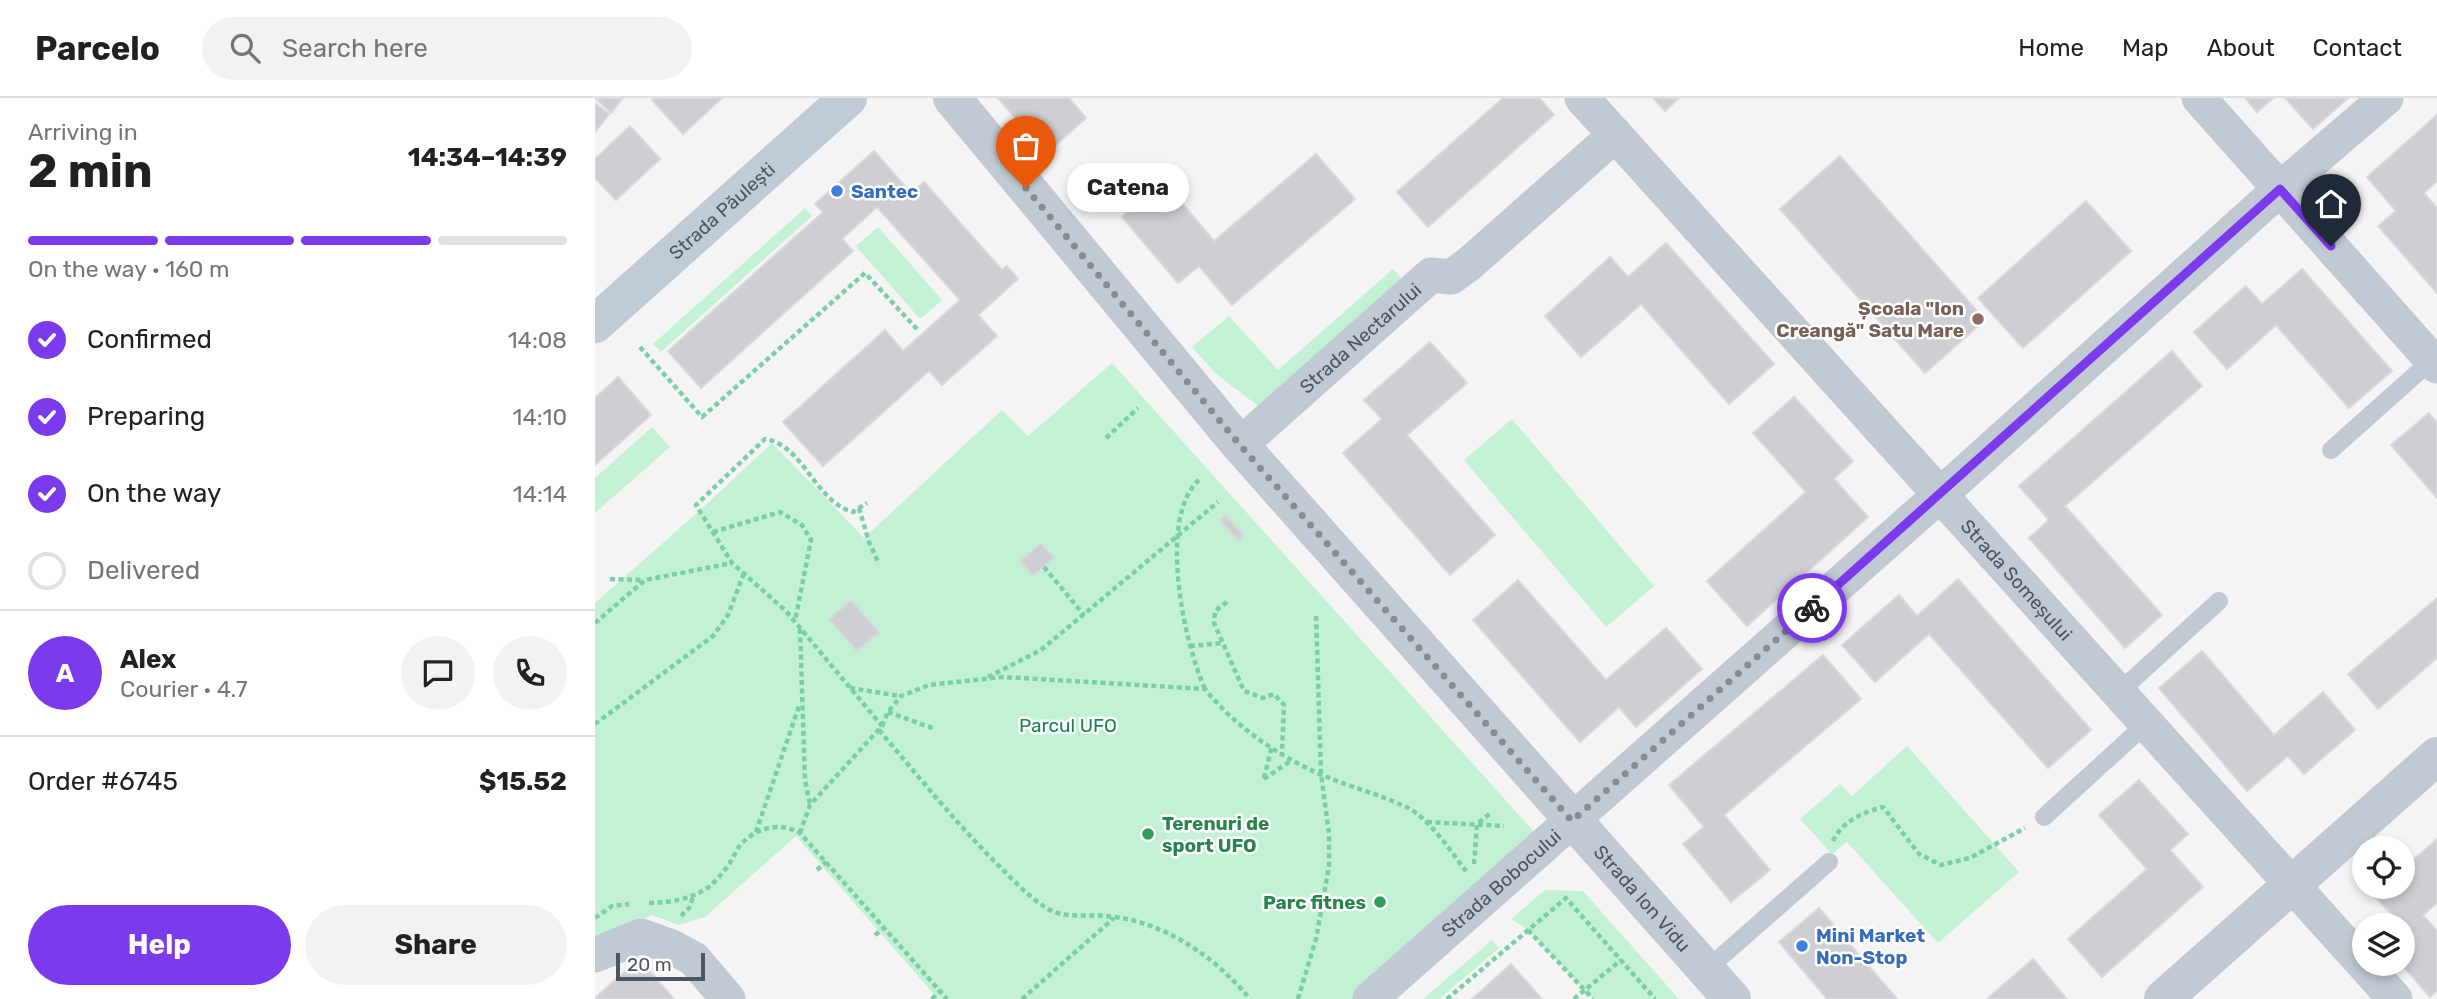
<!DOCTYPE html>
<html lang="en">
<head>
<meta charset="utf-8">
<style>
	body { margin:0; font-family:Rubik,sans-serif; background:#f2f2f2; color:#202124; height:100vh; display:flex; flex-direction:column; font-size:26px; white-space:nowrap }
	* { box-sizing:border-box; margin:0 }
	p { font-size:23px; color:#757577 }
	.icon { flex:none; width:38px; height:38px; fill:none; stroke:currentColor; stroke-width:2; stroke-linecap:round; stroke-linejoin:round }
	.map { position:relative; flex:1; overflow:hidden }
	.panel { display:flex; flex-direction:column; background:#fff; width:595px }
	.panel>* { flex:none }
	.fabs { position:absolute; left:1757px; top:738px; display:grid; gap:14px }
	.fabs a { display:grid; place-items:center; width:63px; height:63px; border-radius:50%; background:#fff; box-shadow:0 4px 10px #0003; font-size:35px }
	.scale { position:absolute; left:21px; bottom:18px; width:89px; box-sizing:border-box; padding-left:7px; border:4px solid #4a5661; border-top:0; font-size:19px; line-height:24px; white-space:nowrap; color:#4a5661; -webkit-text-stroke:5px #fff; paint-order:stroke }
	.pin { position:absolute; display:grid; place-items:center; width:60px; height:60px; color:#fff; margin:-72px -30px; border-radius:50% 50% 50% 0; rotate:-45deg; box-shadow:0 0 7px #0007 }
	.pin .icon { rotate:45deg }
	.courier { position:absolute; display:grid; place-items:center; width:70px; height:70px; margin:-35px; border:5px solid #7c3aed; border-radius:50%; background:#fff; color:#222; box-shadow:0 2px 9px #0007 }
	.bubble { position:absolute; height:49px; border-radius:24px; background:#fff; box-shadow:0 4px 10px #0003; font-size:23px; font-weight:700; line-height:49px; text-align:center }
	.head em { font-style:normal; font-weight:700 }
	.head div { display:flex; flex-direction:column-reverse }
	.head { display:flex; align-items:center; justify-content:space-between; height:119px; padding:0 28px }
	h1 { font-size:46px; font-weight:700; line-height:52px }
	.bar { display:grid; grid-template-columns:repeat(4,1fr); gap:10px 7px; align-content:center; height:84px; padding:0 28px }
	.bar i { height:9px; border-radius:5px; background:#e0e0e0 }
	.bar .on { background:#7c3aed }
	.bar p { grid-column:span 4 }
	.line { display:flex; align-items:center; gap:18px; padding:0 28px; border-top:2px solid #e0e0e0 }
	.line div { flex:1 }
	.round { display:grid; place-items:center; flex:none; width:74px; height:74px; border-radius:37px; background:#f2f2f2 }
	ol { padding:0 28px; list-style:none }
	li { display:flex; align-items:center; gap:21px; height:77px }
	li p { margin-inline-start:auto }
	li .icon { padding:7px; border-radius:50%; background:#7c3aed; color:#fff; stroke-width:4 }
	li:last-child { color:#757577 }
	li i { width:38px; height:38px; border:4px solid #e0e0e0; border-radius:50% }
	.button { display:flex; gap:14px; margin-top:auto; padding:14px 28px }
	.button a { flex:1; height:80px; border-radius:42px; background:#7c3aed; color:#fff; font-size:28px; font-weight:700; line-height:80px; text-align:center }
	.button a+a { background:#f2f2f2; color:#202124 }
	header { display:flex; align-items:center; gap:42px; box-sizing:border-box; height:98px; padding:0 35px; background:#fff; border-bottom:2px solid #e0e0e0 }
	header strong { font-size:33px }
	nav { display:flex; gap:38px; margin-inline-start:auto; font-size:24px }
	.search { width:490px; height:63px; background:#f2f2f2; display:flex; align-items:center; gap:18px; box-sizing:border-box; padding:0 24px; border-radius:38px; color:#757577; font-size:26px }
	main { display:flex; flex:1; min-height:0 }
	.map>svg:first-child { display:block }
	.green { fill:#c3f1d5 }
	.building { fill:#cdcfd5; stroke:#d7d9de; stroke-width:2 }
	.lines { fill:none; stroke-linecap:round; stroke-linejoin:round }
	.path { stroke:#7ad0a6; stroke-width:4.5; stroke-dasharray:5 3.5; stroke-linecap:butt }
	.service { stroke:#c1cad2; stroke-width:18 }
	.minor { stroke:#c1cad2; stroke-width:35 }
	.tertiary { stroke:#c1cad2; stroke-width:38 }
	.secondary { stroke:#c1cbd6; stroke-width:38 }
	.done { stroke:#868d94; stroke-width:7; stroke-dasharray:0 12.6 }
	.route { stroke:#7c3aed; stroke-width:9 }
	.shop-dot { fill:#3f7fe0; stroke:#fff; stroke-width:2.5 }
	.education-dot { fill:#8d6e63; stroke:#fff; stroke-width:2.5 }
	.leisure-dot { fill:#2e9e5b; stroke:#fff; stroke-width:2.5 }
	.labels { text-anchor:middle; stroke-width:5; stroke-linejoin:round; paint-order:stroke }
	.shop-label { font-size:19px; font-weight:bold; fill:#366cbe; stroke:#fff; text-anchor:start }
	.street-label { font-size:19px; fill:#4a5661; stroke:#fff }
	.education-label { font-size:19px; font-weight:bold; fill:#785e54; stroke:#fff; text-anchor:end }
	.park-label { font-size:19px; fill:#17864f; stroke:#fff }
	.leisure-label { font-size:19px; font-weight:bold; fill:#27864d; stroke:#fff; text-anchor:start }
</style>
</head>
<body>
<header>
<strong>Parcelo</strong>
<div class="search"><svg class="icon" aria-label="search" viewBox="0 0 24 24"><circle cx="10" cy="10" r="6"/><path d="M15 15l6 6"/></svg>Search here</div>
<nav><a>Home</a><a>Map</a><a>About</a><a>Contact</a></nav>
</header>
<main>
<section class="panel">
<div class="head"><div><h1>2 min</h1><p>Arriving in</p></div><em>14:34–14:39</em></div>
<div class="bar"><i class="on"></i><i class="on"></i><i class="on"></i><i></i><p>On the way · 160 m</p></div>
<ol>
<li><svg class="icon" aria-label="check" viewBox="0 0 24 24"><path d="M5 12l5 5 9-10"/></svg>Confirmed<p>14:08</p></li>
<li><svg class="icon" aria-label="check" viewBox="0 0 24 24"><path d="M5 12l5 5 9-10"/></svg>Preparing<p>14:10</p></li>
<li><svg class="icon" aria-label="check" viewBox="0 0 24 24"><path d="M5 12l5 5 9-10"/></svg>On the way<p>14:14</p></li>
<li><i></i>Delivered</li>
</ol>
<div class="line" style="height:126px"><b class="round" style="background:#7c3aed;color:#fff">A</b><div><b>Alex</b><p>Courier · 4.7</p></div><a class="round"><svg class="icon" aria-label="chat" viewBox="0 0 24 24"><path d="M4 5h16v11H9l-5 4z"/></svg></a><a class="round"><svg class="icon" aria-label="phone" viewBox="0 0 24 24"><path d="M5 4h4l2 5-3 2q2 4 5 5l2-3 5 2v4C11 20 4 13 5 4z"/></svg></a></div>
<div class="line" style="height:91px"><div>Order #6745</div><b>$15.52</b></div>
<div class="button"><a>Help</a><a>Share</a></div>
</section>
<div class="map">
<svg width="1842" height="901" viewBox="0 0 1842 901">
	<rect width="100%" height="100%" fill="#f5f3f3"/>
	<g class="green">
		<path d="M210,110L217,118L66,254L58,246Z"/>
		<path d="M283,129L347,202L325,221L261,148Z"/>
		<path d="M798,171L812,187L663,308L620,275L597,249L634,218L683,272Z"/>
		<path d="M517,265L951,747L775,901H343L201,738L110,819L84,827L57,817L0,844V505L103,414L177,345L269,440L407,312L433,338Z"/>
		<path d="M917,321L1059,488L1011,529L869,362Z"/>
		<path d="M57,329L75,349L0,415V380Z"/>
		<path d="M1312,648L1424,774L1343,845L1252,744L1237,756L1205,721L1245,686L1257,698Z"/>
		<path d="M950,792L988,793L1084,901H998L933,832L916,821Z"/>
		<path d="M897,842L904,850L844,901H828Z"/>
	</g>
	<g class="building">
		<path d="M0,0H28L16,15Z"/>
		<path d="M60,0H127L88,36L57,2Z"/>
		<path d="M403,0H474L491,20L451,56Z"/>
		<path d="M908,0H944L959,17L833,129L802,94Z"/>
		<path d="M1058,0H1084L1070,13Z"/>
		<path d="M1650,0H1678L1662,14Z"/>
		<path d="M1690,0H1753L1718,31Z"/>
		<path d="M0,5L14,16L0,34Z"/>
		<path d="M1842,17V83L1829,95L1842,110V195L1783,128L1801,113L1772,79Z"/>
		<path d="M35,28L65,61L21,102L0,80V61Z"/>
		<path d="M279,53L316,95L329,84L407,172L412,168L423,181L383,217L402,238L347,287L334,273L228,368L188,324L290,232L308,253L365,202L282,109L247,141L258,153L106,290L73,253L228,114L220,106Z"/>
		<path d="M721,56L760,101L637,207L604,168L583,185L527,119L568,83L619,143Z"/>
		<path d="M1245,58L1390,222L1330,275L1185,111Z"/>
		<path d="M1491,103L1536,153L1428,250L1383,200Z"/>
		<path d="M1071,145L1179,266L1134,306L1046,206L986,259L950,218L1015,159L1033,179Z"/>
		<path d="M1707,171L1797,273L1754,310L1681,227L1632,271L1599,234L1651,188L1667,206Z"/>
		<path d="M835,244L872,285L812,337L900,437L855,477L748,355L787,321L769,302Z"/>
		<path d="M1577,253L1607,288L1470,408L1567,517L1530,550L1434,440L1454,422L1424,388Z"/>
		<path d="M23,279L56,317L0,367V300Z"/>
		<path d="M1199,299L1258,363L1239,381L1273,419L1152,528L1112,483L1211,394L1158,335Z"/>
		<path d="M1834,315L1842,325V400L1796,347Z"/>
		<path d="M631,417L649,438L643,443L625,422Z"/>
		<path d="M446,445L459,460L438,478L425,463Z"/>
		<path d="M1363,481L1496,632L1453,670L1334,536L1280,584L1247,547L1304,497L1322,518Z"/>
		<path d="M923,482L1011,582L1071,530L1107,571L1041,629L1024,609L985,644L878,522Z"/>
		<path d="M1842,500V560L1783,611L1753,576Z"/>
		<path d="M256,502L284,534L262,553L234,521Z"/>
		<path d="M1607,553L1679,637L1728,594L1760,632L1709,676L1693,658L1652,693L1564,590Z"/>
		<path d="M1228,557L1266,601L1129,717L1175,772L1136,804L1088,746L1109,729L1074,687Z"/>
		<path d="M1544,682L1593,736L1575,752L1608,789L1507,879L1473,841L1552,771L1504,717Z"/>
		<path d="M1842,741V805L1828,817L1842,833V893L1835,899L1806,866L1808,828L1779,798L1788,789H1808V771Z"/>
		<path d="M1224,810L1302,901H1232L1184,844Z"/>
		<path d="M44,861L79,901H0V900Z"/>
		<path d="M1438,861L1472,901H1392Z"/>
		<path d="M916,866L947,901H877Z"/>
	</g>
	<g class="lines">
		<g class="path">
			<path d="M45,249L107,319L270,175L322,231"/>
			<path d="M511,340L543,310"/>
			<path d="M604,382C562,420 589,545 610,591"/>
			<path d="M264,410L274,444L284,466"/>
			<path d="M118,434L185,414L207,427L216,442L200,523"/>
			<path d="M449,469L489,517"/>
			<path d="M15,481L49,482"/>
			<path d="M632,504L620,513L619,525L649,593L668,600L679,596L689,607L687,655"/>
			<path d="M0,525L50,482L137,465"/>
			<path d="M205,531L210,682L215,707"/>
			<path d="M595,548L627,545"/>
			<path d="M393,579L446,552L623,404"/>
			<path d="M255,590L305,598"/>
			<path d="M293,614L340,631"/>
			<path d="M0,626L118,538L133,517L149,475"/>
			<path d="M287,628L293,614L306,598L334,587L407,579L610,591C641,630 690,663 737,681C762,691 789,698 813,710C835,721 856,754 871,773"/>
			<path d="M284,632C323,678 361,725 404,768C419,783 435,800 453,811C470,821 492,816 510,818C568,822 619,858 655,901"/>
			<path d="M669,680L677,648"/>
			<path d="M669,681L697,662"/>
			<path d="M832,724L909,728"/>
			<path d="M161,734L205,605"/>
			<path d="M205,735L215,707L287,628L191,513L137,465L101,407L170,341C209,347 219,403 258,414L272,405"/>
			<path d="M1238,743C1247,723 1269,714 1288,709L1324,756L1346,767L1375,760L1430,730"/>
			<path d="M879,766L882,726L897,714"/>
			<path d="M222,772L231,764"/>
			<path d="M54,805C76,804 96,802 115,788C122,782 131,771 136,763C140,757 142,750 147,745C163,729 186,724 205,735L352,901"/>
			<path d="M86,818L94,810L98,799"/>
			<path d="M0,820L17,808L34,806"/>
			<path d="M933,832L998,901"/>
			<path d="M280,837L289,830"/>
			<path d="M337,901L345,893"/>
			<path d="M427,901L519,820"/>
			<path d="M703,901L721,841L734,768V735L726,676L721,515"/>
			<path d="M852,901L971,800L1060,901"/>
			<path d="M979,901L1026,862"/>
		</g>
		<g class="service">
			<path d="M1736,352L1837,262"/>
			<path d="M1524,594L1624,503"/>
			<path d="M1449,719L1551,626"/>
			<path d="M1111,872L1234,764"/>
		</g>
		<g class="minor">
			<path id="s1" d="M987,0L1800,901"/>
			<path d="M1604,0L1842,268"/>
			<path id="s2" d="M645,347L836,177L856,179L874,166L1019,38"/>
			<path d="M0,857L46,838L77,849L99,861L133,901"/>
			<path id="s3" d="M775,901L1346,396L1685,91L1791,0"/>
		</g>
		<g class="tertiary">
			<path id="s4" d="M357,0L645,347L1137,901"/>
			<path d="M1568,901L1842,658"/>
		</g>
		<path class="secondary" id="s5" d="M0,226L253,0"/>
	</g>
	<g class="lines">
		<path class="done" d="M431,90L645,347L977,723L1217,510"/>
		<path class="route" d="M1217,510L1685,91L1736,148"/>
	</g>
	<g class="shop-dot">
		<circle cx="242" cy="93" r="7"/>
		<circle cx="1207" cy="848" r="7"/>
	</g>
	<circle class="education-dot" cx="1383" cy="221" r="7"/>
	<g class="leisure-dot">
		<circle cx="553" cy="736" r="7"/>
		<circle cx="785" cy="804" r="7"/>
	</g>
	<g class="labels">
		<g class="shop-label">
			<text x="256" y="100">Santec</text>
			<text x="1221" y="844">Mini Market<tspan x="1221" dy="22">Non-Stop</tspan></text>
		</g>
		<g class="street-label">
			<text dy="7" stroke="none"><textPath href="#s5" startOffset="170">Strada Păulești</textPath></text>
			<text dy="7" stroke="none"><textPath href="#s2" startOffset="161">Strada Nectarului</textPath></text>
			<text dy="7" stroke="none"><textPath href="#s1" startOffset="649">Strada Someșului</textPath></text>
			<text dy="7" stroke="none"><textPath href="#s3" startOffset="175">Strada Bobocului</textPath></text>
			<text dy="7" stroke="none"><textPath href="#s4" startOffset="1057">Strada Ion Vidu</textPath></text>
		</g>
		<g class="education-label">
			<text x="1369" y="217">Școala "Ion<tspan x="1369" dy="22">Creangă" Satu Mare</tspan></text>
		</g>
		<g class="park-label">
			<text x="473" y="634">Parcul UFO</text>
		</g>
		<g class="leisure-label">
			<text x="567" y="732">Terenuri de<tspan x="567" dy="22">sport UFO</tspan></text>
			<text x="771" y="811" text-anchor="end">Parc fitnes</text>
		</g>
	</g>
</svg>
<div class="fabs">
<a><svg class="icon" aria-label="locate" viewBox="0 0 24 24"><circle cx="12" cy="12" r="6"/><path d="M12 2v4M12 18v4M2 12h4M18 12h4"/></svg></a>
<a><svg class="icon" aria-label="layers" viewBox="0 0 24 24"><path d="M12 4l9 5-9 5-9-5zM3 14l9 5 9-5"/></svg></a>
</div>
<div class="scale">20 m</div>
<div class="pin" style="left:431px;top:90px;background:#ea580c"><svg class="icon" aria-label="bag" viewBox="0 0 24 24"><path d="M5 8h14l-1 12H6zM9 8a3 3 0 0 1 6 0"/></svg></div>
<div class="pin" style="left:1736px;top:148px;background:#1f2937"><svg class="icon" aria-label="home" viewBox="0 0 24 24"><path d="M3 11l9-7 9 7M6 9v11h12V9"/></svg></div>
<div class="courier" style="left:1217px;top:510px"><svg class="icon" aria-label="bike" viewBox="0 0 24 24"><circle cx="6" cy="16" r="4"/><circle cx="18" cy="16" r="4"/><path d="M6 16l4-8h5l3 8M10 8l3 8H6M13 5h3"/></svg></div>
<div class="bubble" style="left:472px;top:65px;width:122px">Catena</div>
</div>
</main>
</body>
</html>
